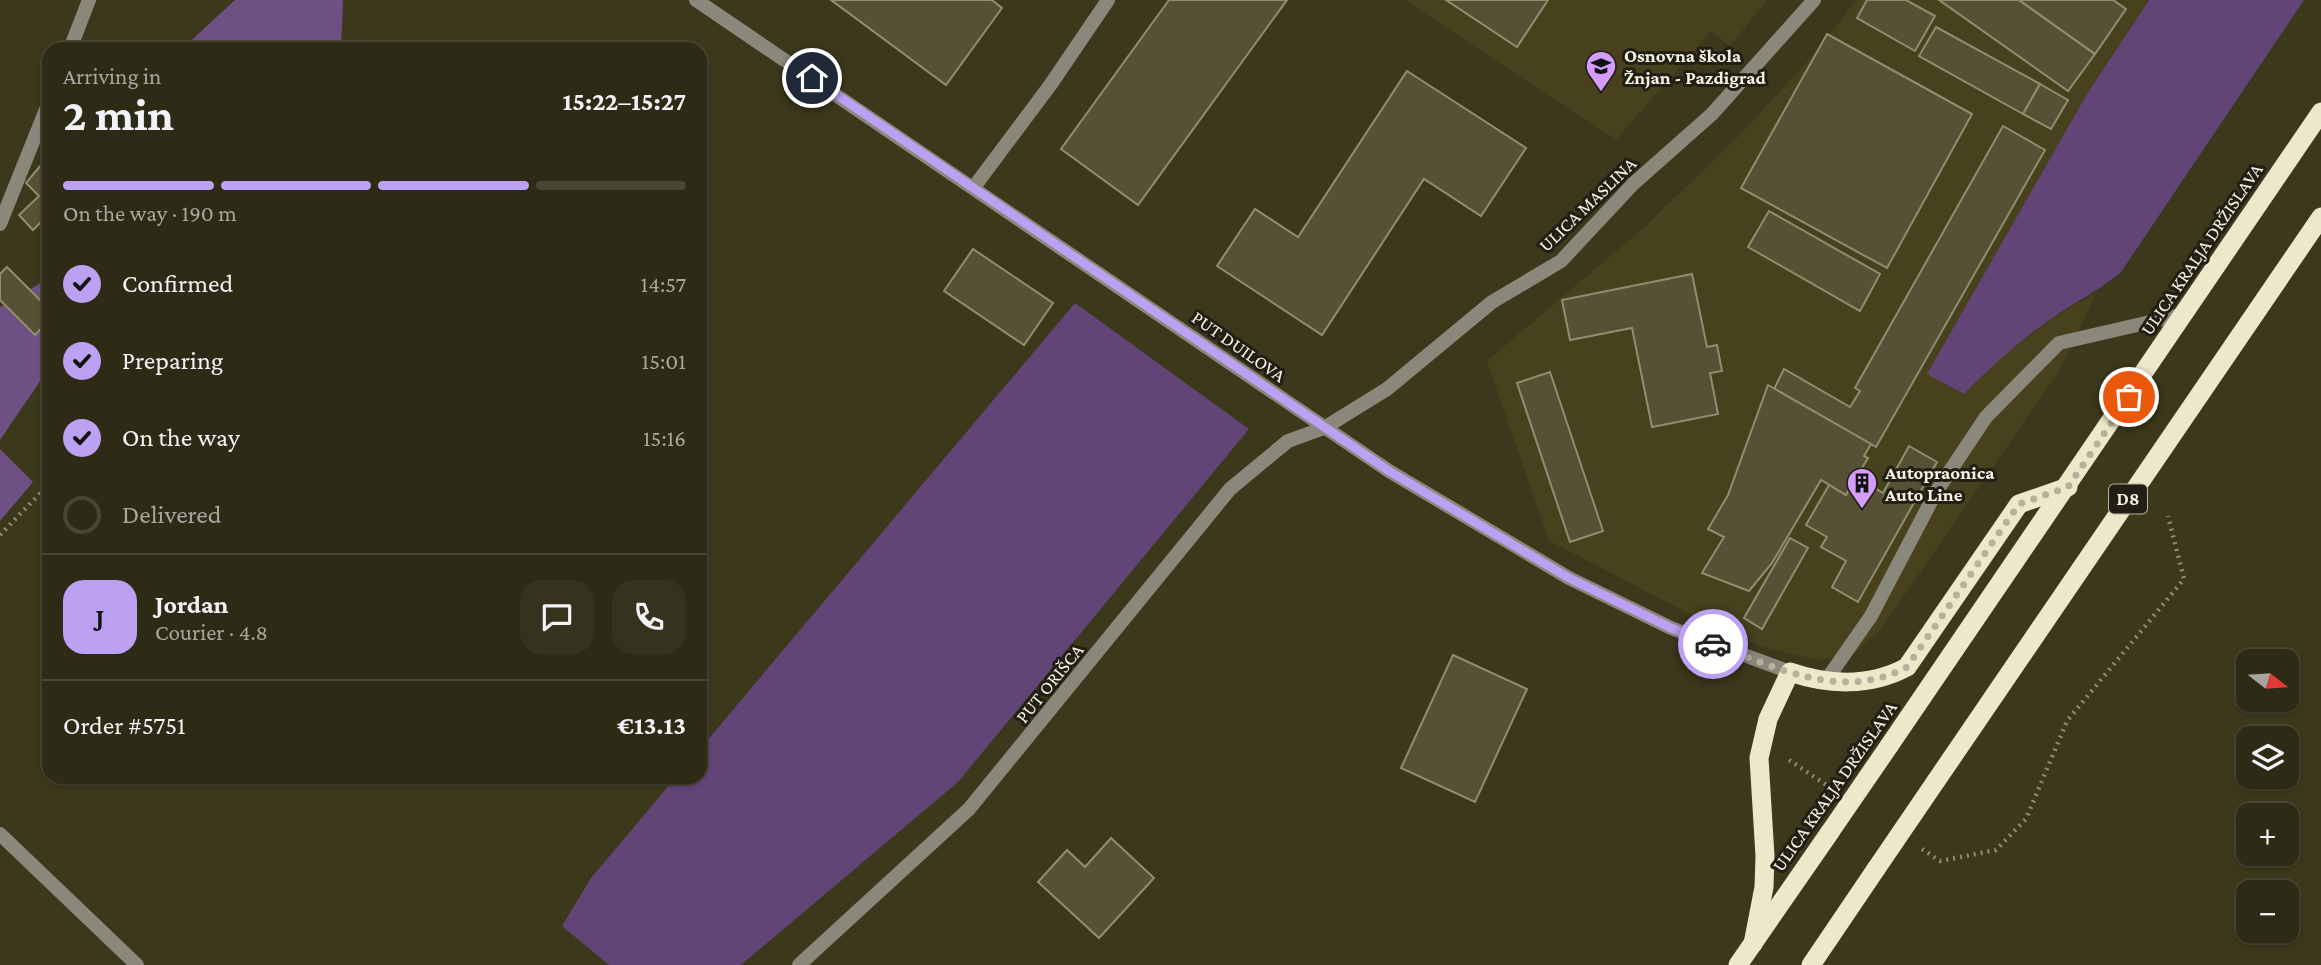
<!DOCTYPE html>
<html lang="en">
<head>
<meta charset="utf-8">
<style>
	body { margin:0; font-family:"Crimson Pro",serif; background:#35321e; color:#f1f3f6; height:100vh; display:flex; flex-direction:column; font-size:26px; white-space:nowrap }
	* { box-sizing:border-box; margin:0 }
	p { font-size:23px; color:#a7a7a0 }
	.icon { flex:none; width:38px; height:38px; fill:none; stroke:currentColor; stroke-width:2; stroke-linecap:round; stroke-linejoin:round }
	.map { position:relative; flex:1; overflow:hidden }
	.side { position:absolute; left:42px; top:42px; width:665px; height:742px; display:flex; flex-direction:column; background:#2d2a15; border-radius:21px; box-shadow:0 2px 5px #0004,0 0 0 2px #484634 }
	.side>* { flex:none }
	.needle { width:46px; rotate:107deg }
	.tools { position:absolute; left:2236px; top:649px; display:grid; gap:14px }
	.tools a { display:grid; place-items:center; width:63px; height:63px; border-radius:14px; background:#2d2a15; box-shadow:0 2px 5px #0004,0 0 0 2px #484634; font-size:35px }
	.pin { position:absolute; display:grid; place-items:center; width:60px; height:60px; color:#fff; margin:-30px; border:4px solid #fff; border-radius:50%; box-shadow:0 2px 7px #0007 }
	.courier { position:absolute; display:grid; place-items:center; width:70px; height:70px; margin:-35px; border:5px solid #bca0f2; border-radius:50%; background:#fff; color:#222; box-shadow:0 2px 9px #0007 }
	.overview em { font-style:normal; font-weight:700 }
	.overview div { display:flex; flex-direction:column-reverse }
	.overview { display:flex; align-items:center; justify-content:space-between; height:119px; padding:0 21px }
	h1 { font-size:46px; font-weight:700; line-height:52px }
	.bar { display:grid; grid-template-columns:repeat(4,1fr); gap:10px 7px; align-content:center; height:84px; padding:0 21px }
	.bar i { height:9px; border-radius:5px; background:#484634 }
	.bar .active { background:#bca0f2 }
	.bar p { grid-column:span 4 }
	.line { display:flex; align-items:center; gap:18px; padding:0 21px; border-top:2px solid #484634 }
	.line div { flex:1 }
	.round { display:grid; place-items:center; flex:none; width:74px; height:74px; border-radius:21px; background:#35321e }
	ol { padding:0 21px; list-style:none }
	li { display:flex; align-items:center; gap:21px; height:77px }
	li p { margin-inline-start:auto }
	li .icon { padding:7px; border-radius:50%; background:#bca0f2; color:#111; stroke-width:4 }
	li:last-child { color:#a7a7a0 }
	li i { width:38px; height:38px; border:4px solid #484634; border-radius:50% }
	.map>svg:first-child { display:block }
	.built { fill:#47411e }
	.green { fill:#624576 }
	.forest { fill:#6f5085 }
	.building { fill:#565135; stroke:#918d6f; stroke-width:2 }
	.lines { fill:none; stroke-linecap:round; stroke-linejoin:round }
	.path { stroke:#8f8c75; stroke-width:4.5; stroke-dasharray:2 5; stroke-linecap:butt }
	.service { stroke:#8a887b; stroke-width:14 }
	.minor { stroke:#8a887b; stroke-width:14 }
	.trunk { stroke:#ede8ca; stroke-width:19 }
	.trunk-bridge { stroke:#ede8ca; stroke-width:19 }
	.done { stroke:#b4b19d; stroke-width:7; stroke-dasharray:0 12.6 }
	.route { stroke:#bca0f2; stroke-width:9 }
	.labels { text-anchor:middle; stroke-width:6; stroke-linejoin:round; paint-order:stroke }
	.shield { fill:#211f13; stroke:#b5b3a4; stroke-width:2 }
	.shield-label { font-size:18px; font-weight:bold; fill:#f4f2e2 }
	.poi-label { font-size:19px; font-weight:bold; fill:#f4f2e2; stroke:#211f13; text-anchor:start }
	.street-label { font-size:19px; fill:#f4f2e2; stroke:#211f13 }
</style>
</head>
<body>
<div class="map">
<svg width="2321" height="965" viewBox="0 0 2321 965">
	<rect width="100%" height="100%" fill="#3c381c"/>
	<g class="built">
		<path d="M1405,0H1767L1730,46L1711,31L1616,140Z"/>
		<path d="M1856,0H2149L2087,94L1964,394L1992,364L2022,341L2060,313L2096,293L2058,373L1881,629L1854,654L1817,660L1760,646L1686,612L1549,541L1487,361L1642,229L1740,135L1817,51Z"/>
	</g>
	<g class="green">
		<path d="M2149,0H2304L2121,272C2098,291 2082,298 2058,314C2024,337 1993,364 1964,394L1927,374L2087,94Z"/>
		<path d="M1075,303L1249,429L958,782L741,965H609L562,926L591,878L676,777H700V749Z"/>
	</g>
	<g class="forest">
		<path d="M235,0H343L341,49H182Z"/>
		<path d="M49,278V368L0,440V307Z"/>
		<path d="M0,449L33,482L0,521Z"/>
	</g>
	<g class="building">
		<path d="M831,0H992L1002,8L946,85Z"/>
		<path d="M1169,0H1287L1138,205L1061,149Z"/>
		<path d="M1446,0H1548L1517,47Z"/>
		<path d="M1867,0H1906L1935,16L1915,51L1857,18Z"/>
		<path d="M1939,0H2019L2095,54L2068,91Z"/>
		<path d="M2019,0H2113L2126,9L2095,54Z"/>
		<path d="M1936,27L2040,84L2023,114L1919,56Z"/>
		<path d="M1827,34L1972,114L1887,268L1741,188Z"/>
		<path d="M1407,71L1526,148L1481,216L1424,179L1322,335L1217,266L1255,209L1298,237Z"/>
		<path d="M2040,84L2068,100L2051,129L2023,114Z"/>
		<path d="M2003,126L2045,150L1876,447L1774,389L1784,369L1850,407L1860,391L1855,388Z"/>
		<path d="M41,165L49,172V214L33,230L19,215L39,196L26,183Z"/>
		<path d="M1769,211L1880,274L1860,311L1748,247Z"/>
		<path d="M973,249L1053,303L1024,345L944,291Z"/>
		<path d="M7,267L49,309V320L35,335L0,300V274Z"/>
		<path d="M1692,274L1707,347L1717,345L1722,371L1710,373L1718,414L1652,427L1632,328L1570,340L1562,300Z"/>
		<path d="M1550,372L1603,531L1570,542L1517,383Z"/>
		<path d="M1768,385L1871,444L1864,456L1868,458L1846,495L1821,480L1772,563L1749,591L1702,573L1724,537L1708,529L1728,495Z"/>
		<path d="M1909,446L1937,462L1858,602L1832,587L1846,561L1821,547L1827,537L1806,525L1829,485L1846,495L1856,477L1883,493Z"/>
		<path d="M1790,538L1808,548L1762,629L1744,618Z"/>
		<path d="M1453,655L1527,689L1475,802L1401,768Z"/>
		<path d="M1111,838L1154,878L1099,938L1038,882L1067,850L1085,867Z"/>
	</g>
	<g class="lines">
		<g class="path">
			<path d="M0,535L49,484"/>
			<path d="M1789,760L1828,786"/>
			<path d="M1922,849L1940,861L1996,850L2026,819L2067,721L2184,579L2168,516"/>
		</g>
		<g class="service">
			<path d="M974,187L1051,84L1108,0"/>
			<path d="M1825,682L1871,616L1936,492L1986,417L2059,343L2185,314"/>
			<path d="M0,834L137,965"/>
		</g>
		<g class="minor">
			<path d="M696,0L1389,471L1569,578L1671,628L1790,672"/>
			<path d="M70,49L89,0"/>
			<path d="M0,224L49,102"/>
			<path d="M799,965L969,809L1230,489L1288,441L1324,428L1387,389L1492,302L1561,261L1633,184L1712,114L1814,0"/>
		</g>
		<g class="trunk">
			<path d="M1889,746L2321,112"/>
			<path d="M1936,781L2321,217"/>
			<path d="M1753,944L1764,887L1765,856L1759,758L1768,719L1790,672C1828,685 1870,687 1907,667L2019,504L2068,487"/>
			<path d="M1738,965L1830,832"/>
			<path d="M1811,965L1876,869"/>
		</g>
		<g class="trunk-bridge">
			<path d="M1830,832L1889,746"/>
			<path d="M1876,869L1936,781"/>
		</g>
	</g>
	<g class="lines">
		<path class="done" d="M1713,644C1775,667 1842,702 1907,667L2019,504L2068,487L2129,397"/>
		<path class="route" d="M812,78L1389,471L1569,578L1671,628L1713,644"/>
	</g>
	<defs>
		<g id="school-pin" transform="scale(1.575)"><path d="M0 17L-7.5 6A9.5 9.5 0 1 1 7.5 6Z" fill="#d49cfb" stroke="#211f13"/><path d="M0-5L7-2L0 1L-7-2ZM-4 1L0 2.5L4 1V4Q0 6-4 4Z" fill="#111"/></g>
		<g id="building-pin" transform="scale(1.575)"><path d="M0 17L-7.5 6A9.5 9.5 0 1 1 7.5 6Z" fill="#d49cfb" stroke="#211f13"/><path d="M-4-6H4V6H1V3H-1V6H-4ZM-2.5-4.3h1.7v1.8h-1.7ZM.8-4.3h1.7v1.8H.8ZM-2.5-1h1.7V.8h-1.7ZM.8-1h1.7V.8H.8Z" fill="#111"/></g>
	</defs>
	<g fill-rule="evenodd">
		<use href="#school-pin" x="1601" y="66"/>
		<use href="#building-pin" x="1862" y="483"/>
	</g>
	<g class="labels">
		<rect class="shield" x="2109" y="484.5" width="38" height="29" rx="5"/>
		<g class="shield-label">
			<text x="2128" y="505">D8</text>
		</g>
		<g class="poi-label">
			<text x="1624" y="62">Osnovna škola<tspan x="1624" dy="22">Žnjan - Pazdigrad</tspan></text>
			<text x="1885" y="479">Autopraonica<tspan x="1885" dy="22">Auto Line</tspan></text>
		</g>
		<g class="street-label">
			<text transform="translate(1587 204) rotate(-44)" y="7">ULICA MASLINA</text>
			<text transform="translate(2201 249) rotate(-56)" y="7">ULICA KRALJA DRŽISLAVA</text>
			<text transform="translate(1239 346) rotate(35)" y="7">PUT DUILOVA</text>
			<text transform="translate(1049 683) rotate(-51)" y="7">PUT ORIŠCA</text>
			<text transform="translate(1834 786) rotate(-55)" y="7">ULICA KRALJA DRŽISLAVA</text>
		</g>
	</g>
</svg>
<div class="tools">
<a><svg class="needle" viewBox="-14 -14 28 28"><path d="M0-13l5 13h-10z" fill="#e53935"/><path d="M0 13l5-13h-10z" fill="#a7a7a0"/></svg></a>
<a><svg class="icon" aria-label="layers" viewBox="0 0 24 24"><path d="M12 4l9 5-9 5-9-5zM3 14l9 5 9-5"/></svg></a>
<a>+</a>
<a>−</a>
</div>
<div class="pin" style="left:2129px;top:397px;background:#ea580c"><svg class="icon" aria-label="bag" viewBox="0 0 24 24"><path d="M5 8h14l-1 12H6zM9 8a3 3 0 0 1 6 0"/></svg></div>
<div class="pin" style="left:812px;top:78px;background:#1f2937"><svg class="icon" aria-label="home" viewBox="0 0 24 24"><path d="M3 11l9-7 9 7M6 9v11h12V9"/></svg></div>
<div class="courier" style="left:1713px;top:644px"><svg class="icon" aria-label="car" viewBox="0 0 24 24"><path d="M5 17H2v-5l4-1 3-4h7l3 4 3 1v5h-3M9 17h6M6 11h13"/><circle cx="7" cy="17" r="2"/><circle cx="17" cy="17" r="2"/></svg></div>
<section class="side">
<div class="overview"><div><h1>2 min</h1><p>Arriving in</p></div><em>15:22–15:27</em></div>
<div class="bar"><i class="active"></i><i class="active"></i><i class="active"></i><i></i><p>On the way · 190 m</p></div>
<ol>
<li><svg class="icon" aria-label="check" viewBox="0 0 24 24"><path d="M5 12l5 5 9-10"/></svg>Confirmed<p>14:57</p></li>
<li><svg class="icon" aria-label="check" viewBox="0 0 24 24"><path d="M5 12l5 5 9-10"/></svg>Preparing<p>15:01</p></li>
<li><svg class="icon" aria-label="check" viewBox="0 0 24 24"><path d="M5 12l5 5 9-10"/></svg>On the way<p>15:16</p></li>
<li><i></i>Delivered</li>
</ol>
<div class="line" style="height:126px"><b class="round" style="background:#bca0f2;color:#111">J</b><div><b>Jordan</b><p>Courier · 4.8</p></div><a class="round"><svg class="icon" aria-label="chat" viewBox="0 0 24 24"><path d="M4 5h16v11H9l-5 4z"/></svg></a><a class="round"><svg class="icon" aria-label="phone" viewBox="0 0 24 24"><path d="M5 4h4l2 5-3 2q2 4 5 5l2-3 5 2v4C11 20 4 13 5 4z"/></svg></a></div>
<div class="line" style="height:91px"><div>Order #5751</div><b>€13.13</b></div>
</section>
</div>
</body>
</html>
